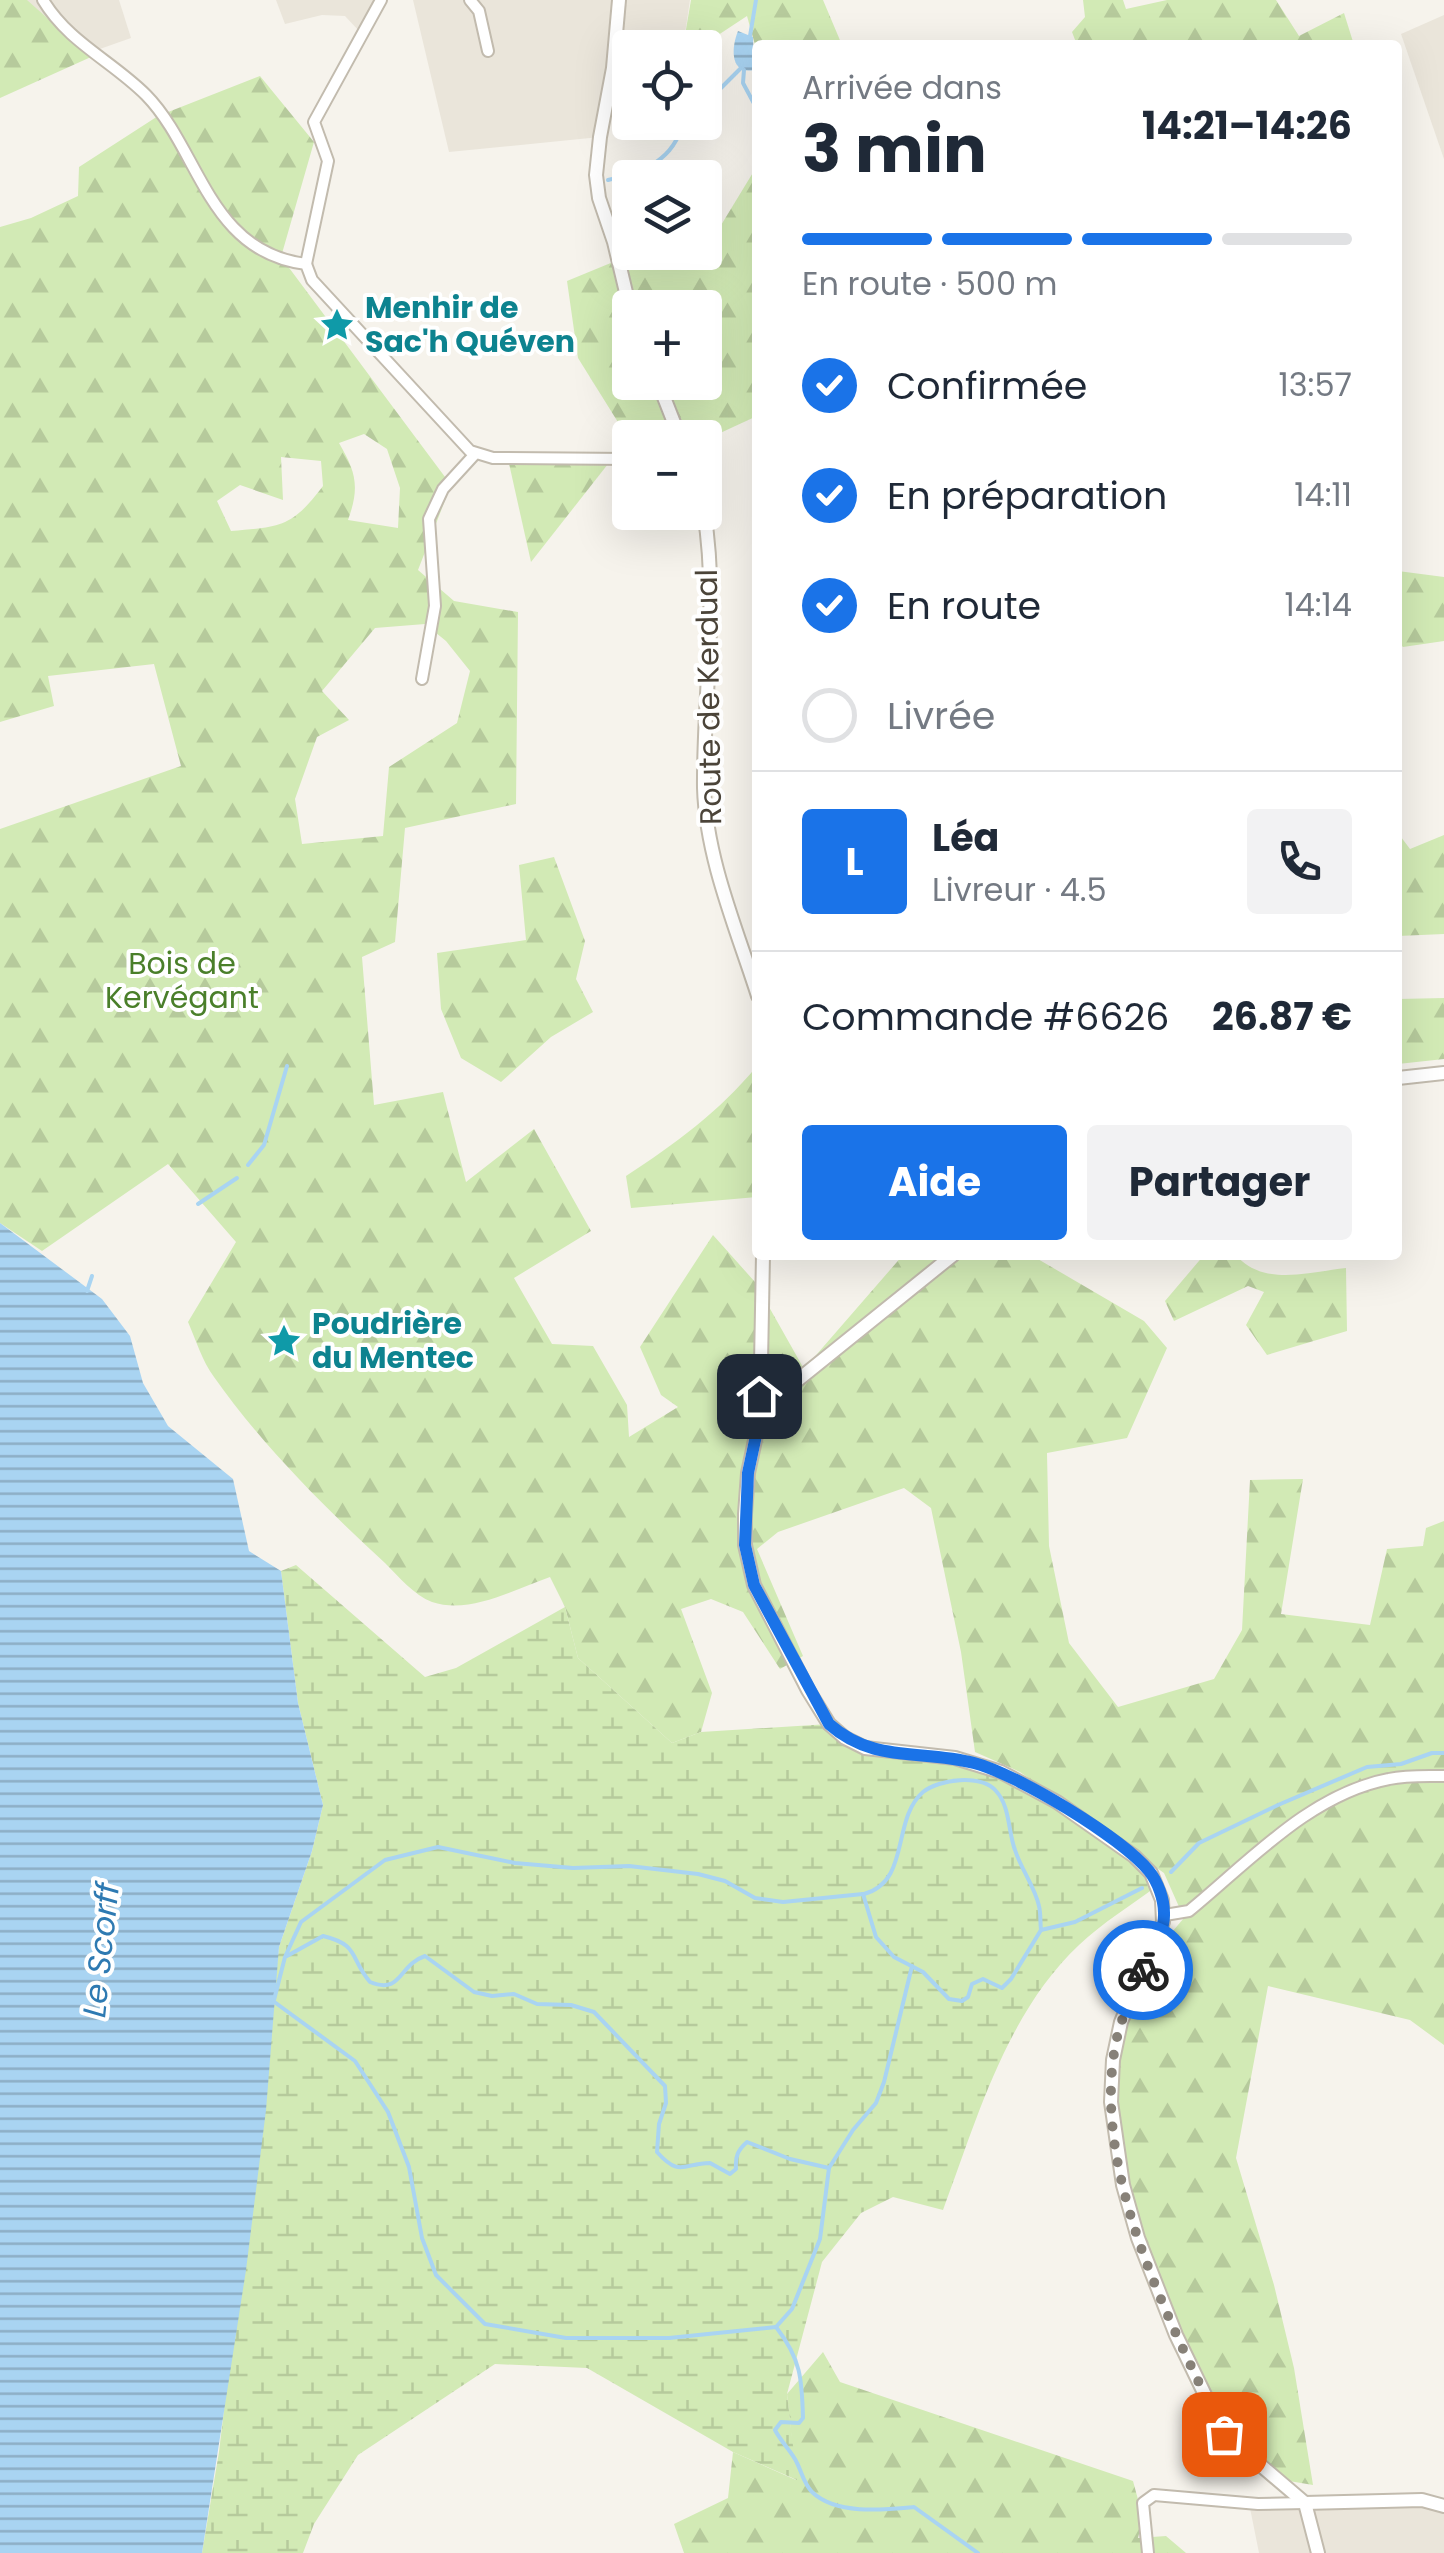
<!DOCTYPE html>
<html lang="fr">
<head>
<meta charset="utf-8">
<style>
	body { margin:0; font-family:Poppins,sans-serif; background:#f2f2f3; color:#1f2937; height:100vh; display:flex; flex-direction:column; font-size:38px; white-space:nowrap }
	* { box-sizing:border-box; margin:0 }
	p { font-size:32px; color:#747a83 }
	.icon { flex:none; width:55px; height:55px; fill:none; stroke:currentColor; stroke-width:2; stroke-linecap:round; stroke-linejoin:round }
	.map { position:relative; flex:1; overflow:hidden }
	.side { position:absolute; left:752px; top:40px; width:650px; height:1220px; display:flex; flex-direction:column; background:#fff; border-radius:10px; box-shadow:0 10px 40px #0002 }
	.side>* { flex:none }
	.controls { position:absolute; left:612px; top:30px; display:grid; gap:20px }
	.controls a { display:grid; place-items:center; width:110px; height:110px; border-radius:10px; background:#fff; box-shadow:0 10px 40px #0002; font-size:50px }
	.pin { position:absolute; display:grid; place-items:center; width:85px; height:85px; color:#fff; margin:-42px; border-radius:20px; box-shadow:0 5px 15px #0006 }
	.courier { position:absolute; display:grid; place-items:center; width:100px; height:100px; margin:-50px; border:8px solid #1a73e8; border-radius:50%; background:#fff; color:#222; box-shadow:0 2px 12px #0007 }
	.overview em { font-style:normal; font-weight:700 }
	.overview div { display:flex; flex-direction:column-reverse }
	.overview { display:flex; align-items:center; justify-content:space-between; height:170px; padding:0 50px }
	h1 { font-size:65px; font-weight:700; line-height:75px }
	.bar { display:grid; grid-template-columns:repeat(4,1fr); gap:15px 10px; align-content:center; height:120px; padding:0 50px }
	.bar i { height:12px; border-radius:8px; background:#e0e1e3 }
	.bar .active { background:#1a73e8 }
	.bar p { grid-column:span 4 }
	.line { display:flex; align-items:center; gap:25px; padding:0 50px; border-top:2px solid #e0e1e3 }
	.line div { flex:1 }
	.round { display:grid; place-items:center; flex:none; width:105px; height:105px; border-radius:10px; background:#f2f2f3 }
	ol { padding:0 50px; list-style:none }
	li { display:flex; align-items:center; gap:30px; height:110px }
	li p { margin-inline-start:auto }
	li .icon { padding:10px; border-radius:50%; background:#1a73e8; color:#fff; stroke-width:4 }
	li:last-child { color:#747a83 }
	li i { width:55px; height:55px; border:5px solid #e0e1e3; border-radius:50% }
	.cta { display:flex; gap:20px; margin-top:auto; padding:20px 50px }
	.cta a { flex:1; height:115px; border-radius:10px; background:#1a73e8; color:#fff; font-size:40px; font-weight:700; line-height:115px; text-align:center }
	.cta a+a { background:#f2f2f3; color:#1f2937 }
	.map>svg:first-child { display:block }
	.residential { fill:#eae5da }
	.forest { fill:url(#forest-firs); fill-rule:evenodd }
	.wetland { fill:url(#wetland-marsh) }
	.water { fill:url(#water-rules) }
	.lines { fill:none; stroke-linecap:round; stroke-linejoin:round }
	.stream { stroke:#a9d4f2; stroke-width:4 }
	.minor-casing { stroke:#c2bbae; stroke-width:14 }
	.tertiary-casing { stroke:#c2bbae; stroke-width:16 }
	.minor { stroke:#fff; stroke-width:10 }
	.tertiary { stroke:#fff; stroke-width:12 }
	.done { stroke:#878178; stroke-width:10; stroke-dasharray:0 18 }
	.route { stroke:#1a73e8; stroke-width:12 }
	.labels { text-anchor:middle; stroke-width:8; stroke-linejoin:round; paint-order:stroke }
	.culture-label { font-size:30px; font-weight:bold; fill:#0d838f; stroke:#fff; text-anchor:start }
	.street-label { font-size:30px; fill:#4b4439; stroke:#fff }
	.park-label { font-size:30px; fill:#4a7f2a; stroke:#fff }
	.water-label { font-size:32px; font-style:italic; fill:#2e7ab2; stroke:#fff }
</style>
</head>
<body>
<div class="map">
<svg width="1444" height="2553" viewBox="0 0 1444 2553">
	<defs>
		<pattern id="forest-firs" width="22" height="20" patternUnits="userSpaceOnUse" patternTransform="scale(2.5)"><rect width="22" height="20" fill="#d2eab5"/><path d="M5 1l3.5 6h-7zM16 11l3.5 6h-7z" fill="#b6ca9c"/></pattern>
		<pattern id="wetland-marsh" width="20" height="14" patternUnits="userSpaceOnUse" patternTransform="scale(2.5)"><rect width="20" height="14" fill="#d2eab5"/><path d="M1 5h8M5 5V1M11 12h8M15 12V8" fill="none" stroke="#b6ca9c"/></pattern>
		<pattern id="water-rules" width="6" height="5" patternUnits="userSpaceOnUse" patternTransform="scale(2.5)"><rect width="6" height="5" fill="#a9d4f2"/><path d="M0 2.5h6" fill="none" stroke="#8caec5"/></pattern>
	</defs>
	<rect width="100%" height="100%" fill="#f6f3ec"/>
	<g class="residential">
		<path d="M0,0H119L131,38L97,50Z"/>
		<path d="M276,0H381L361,33L345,16L322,15L285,24Z"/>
		<path d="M413,0H690L683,47L630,48V96L608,95L600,137L449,152Z"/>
		<path d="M1444,15V159L1401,34Z"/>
		<path d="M1347,2495H1422L1444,2503V2553H1259L1250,2508L1296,2509L1317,2498Z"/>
	</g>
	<g class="forest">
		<path d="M0,0H27L91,57L0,98Z"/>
		<path d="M691,0H823L842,45H758L757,52L747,16L700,47H683Z"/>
		<path d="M1083,0H1123L1126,9L1167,0H1276L1299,36L1344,13L1354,45H1077L1072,32L1085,17Z"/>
		<path d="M260,76L314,142L281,257L451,485L418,570L454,601L518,612L516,804L405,828L395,942L362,957L374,1105L443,1092L466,1182L534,1129L591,1231L514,1278L552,1344L593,1346L627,1405L629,1437L678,1407L661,1395L640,1347L713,1235L755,1282L804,1369L903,1255H1031L1144,1321L1167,1348L1127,1438L1047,1453L1049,1546L1069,1643L1118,1707L1214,1679L1242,1630L1250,1480L1303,1479L1281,1614L1370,1625L1387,1549L1423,1546L1426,1528L1444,1521V2045L1410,2020L1268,1986L1236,2158L1274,2285L1294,2368L1313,2485L1277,2479L1233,2444L1176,2335L1123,2185L1113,2060L1147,1961L1184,1918L1164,1873L1020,1772L975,1752L961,1652L931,1508L904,1488L778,1532L757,1549L803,1656L780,1669L743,1612L711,1599L681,1609L712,1693L701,1732L672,1743L578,1658L565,1607L550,1577C515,1589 470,1615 432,1602C414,1595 399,1577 385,1563C324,1507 262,1445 214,1377C202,1361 196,1340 188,1322L236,1242L168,1164L42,1251L0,1223V829L181,766L154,664L48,676L54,706L0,722V227L31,218L78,196L79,167L158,116ZM364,434L387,449L400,488L398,528L348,520C360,487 356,472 339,443ZM281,457L321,461L323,486C292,527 281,527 231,531L217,501L240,485L283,500ZM425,624L446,641L470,671L457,723L389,767L383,836L302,844L295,799L317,737L349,720L322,691L375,628Z"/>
		<path d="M757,166V416L705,440L657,437L621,427L578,358L567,281L635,253L705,252V241L712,240ZM630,308H705V382H630Z"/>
		<path d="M508,459L608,464L531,562Z"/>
		<path d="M1398,571L1444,577V641L1403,647L1398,642Z"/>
		<path d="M1398,833L1410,849L1444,835V934L1398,936Z"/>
		<path d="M554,857L585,941L576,979L593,1012L551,1037L501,1082L461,1058L441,1009L437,953L526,940L519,865Z"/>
		<path d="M1444,998V1059L1398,1064V999Z"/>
		<path d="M757,1066V1197L631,1208L626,1176C675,1144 719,1112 757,1066Z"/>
		<path d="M1204,1255H1236C1263,1287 1309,1272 1346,1268L1347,1331L1267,1355L1246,1325L1264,1292L1248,1286L1174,1321L1165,1301Z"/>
		<path d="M823,2352L840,2382L1133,2481L1143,2518L1138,2538L1166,2536L1186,2553H684L674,2524L728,2498L733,2452L796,2480L787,2394Z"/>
	</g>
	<path class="wetland" d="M296,1565L425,1677L456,1668L565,1607L578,1658L672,1743L701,1732L829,1724L845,1738L1001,1772L1134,1856L1158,1885C1132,1905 1102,1923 1079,1945C1006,2014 977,2119 943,2210L893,2197L861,2213L822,2262L787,2394L797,2480L733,2452L587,2368L495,2364L358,2455L314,2524L303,2553H202L219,2452L279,1947L312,1851L323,1805L298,1703L281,1571Z"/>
	<g class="water">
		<path d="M738,31L753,37L754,70C730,75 731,48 738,31Z"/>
		<path d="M0,1223L102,1299L130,1336L143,1383L168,1426L233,1479L249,1551L281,1571L298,1703L323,1805L312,1851L279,1947L266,2110L246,2270L202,2553H0Z"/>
	</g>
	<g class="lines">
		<g class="stream">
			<path d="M750,36L756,0"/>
			<path d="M744,70L743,83L758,111"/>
			<path d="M705,97L719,90L743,66"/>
			<path d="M608,180C643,172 674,161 683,122"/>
			<path d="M248,1165L264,1145L287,1066"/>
			<path d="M198,1204L237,1178"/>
			<path d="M87,1291L92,1276"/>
			<path d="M1171,1872L1199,1843L1278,1805L1367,1767L1401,1764L1432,1753H1444"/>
			<path d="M864,1894C911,1881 891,1820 923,1792C939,1779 981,1774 996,1791C1010,1806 1008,1831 1015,1850C1021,1869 1035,1887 1039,1906C1041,1914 1040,1922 1041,1930"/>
			<path d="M287,1956L323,1936C360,1945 349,1957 370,1982C402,1995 398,1965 425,1956L474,1992L492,1996L514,1994L537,2004L571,2005L594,2012L665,2086L666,2103L659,2124L657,2152C680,2178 684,2163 710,2163L730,2174L736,2169C735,2156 738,2150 747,2142L790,2159L829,2168"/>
			<path d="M274,2000L285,1957L301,1922L385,1860L438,1847L515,1863L573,1868L629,1866L698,1874L725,1881L755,1898L783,1902L863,1894L876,1937L894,1957L923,1972L949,1999L962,2001L968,1997L972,1984L983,1979L1002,1988L1011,1979L1041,1930L1075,1922L1142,1888"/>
			<path d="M273,2001L355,2061L388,2112L409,2167L422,2238L436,2275L485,2324L566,2338H669L776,2327C801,2359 802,2379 803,2418L799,2423L781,2422L775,2430C781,2442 793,2453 797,2463C802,2473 804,2484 812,2492C836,2515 883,2510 914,2507L978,2553"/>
			<path d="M776,2327L792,2309L820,2239L829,2168L853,2130L876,2103L884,2082L912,1966"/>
		</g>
		<g class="minor-casing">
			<g id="minor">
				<path d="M43,0C68,42 112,61 146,95C200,150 208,252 306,264L312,280L470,451L493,458L630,459"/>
				<path d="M470,0L479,11L488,51"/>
				<path d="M306,264L328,161L314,122L381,0"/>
				<path d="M422,679L435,606L429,519L443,489L475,454"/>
				<path d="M1165,1915L1189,1911C1249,1862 1310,1794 1389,1779C1407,1775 1426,1776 1444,1776"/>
				<path d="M1148,2553L1143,2503L1154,2495L1258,2504L1305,2503"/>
			</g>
		</g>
		<g class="tertiary-casing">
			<g id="tertiary">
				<path d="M619,0L613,68L600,137L596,175L599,198L614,242L630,309"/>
				<path d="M658,382L680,438"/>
				<path d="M704,512C719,603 703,697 704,788C706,858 737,930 758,996"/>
				<path d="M1398,1078L1444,1073"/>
				<path d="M763,1255L760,1417L748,1473L745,1514V1545L754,1585L808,1690L829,1724L845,1738L865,1748L955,1758L1001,1772L1057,1802L1134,1856L1151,1873L1162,1900L1163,1922L1121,2022L1113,2060L1111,2102L1123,2185L1138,2238L1176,2335L1224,2434L1305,2503L1318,2553"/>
				<path d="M760,1417L778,1396L953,1255"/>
				<path d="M1305,2503L1422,2500L1444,2506"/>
			</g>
		</g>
		<use href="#minor" class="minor"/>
		<use href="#tertiary" class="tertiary"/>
	</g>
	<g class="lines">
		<path class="done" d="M1143,1970C1133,1994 1121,2017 1116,2042C1090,2170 1169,2321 1224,2434"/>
		<path class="route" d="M759,1396L760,1417L748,1473L745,1545L754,1585L829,1724C874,1764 921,1749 974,1763C1017,1774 1121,1837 1149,1871C1158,1882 1164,1899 1164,1913C1165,1933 1150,1953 1143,1970"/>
	</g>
	<defs>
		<g id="sight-bare" transform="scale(2.7)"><path d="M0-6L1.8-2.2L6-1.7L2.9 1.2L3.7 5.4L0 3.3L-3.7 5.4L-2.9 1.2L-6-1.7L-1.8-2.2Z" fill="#0f9aa8" stroke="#fff" stroke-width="2.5" paint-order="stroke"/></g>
	</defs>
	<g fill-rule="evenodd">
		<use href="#sight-bare" x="337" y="325"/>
		<use href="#sight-bare" x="284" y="1341"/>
	</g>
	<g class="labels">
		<g class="culture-label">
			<text x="365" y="318">Menhir de<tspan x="365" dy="34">Sac'h Quéven</tspan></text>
			<text x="312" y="1334">Poudrière<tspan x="312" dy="34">du Mentec</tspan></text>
		</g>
		<g class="street-label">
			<text transform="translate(709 697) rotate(-91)" y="10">Route de Kerdual</text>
		</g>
		<g class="park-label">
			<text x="182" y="974">Bois de<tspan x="182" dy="34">Kervégant</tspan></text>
		</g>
		<g class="water-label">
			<text transform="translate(101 1950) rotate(-84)" y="11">Le Scorff</text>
		</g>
	</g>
</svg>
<div class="controls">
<a><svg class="icon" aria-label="locate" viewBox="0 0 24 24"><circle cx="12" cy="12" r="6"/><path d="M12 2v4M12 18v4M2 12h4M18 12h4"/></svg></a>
<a><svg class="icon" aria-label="layers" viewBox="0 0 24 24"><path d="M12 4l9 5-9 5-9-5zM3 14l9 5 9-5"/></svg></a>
<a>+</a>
<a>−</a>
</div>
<div class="pin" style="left:1224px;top:2434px;background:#ea580c"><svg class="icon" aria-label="bag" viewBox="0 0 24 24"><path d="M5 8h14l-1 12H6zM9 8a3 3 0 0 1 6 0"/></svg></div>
<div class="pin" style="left:759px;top:1396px;background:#1f2937"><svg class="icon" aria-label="home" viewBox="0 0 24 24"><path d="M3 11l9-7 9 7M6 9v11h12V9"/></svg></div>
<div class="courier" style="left:1143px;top:1970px"><svg class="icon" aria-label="bike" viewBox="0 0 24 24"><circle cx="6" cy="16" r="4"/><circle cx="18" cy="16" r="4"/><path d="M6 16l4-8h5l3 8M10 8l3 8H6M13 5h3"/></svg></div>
<section class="side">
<div class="overview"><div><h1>3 min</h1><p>Arrivée dans</p></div><em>14:21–14:26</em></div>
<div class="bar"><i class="active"></i><i class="active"></i><i class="active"></i><i></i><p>En route · 500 m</p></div>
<ol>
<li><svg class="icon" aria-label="check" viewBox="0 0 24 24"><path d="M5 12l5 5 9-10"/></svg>Confirmée<p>13:57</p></li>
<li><svg class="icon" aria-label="check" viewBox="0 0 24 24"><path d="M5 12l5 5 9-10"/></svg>En préparation<p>14:11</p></li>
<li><svg class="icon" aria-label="check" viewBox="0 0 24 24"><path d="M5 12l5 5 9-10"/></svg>En route<p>14:14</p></li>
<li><i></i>Livrée</li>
</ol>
<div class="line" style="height:180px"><b class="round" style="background:#1a73e8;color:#fff">L</b><div><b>Léa</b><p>Livreur · 4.5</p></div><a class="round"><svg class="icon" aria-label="phone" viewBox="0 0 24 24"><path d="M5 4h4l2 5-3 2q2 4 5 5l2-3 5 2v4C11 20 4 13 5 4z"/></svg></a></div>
<div class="line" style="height:130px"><div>Commande #6626</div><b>26.87 €</b></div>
<div class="cta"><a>Aide</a><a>Partager</a></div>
</section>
</div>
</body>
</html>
